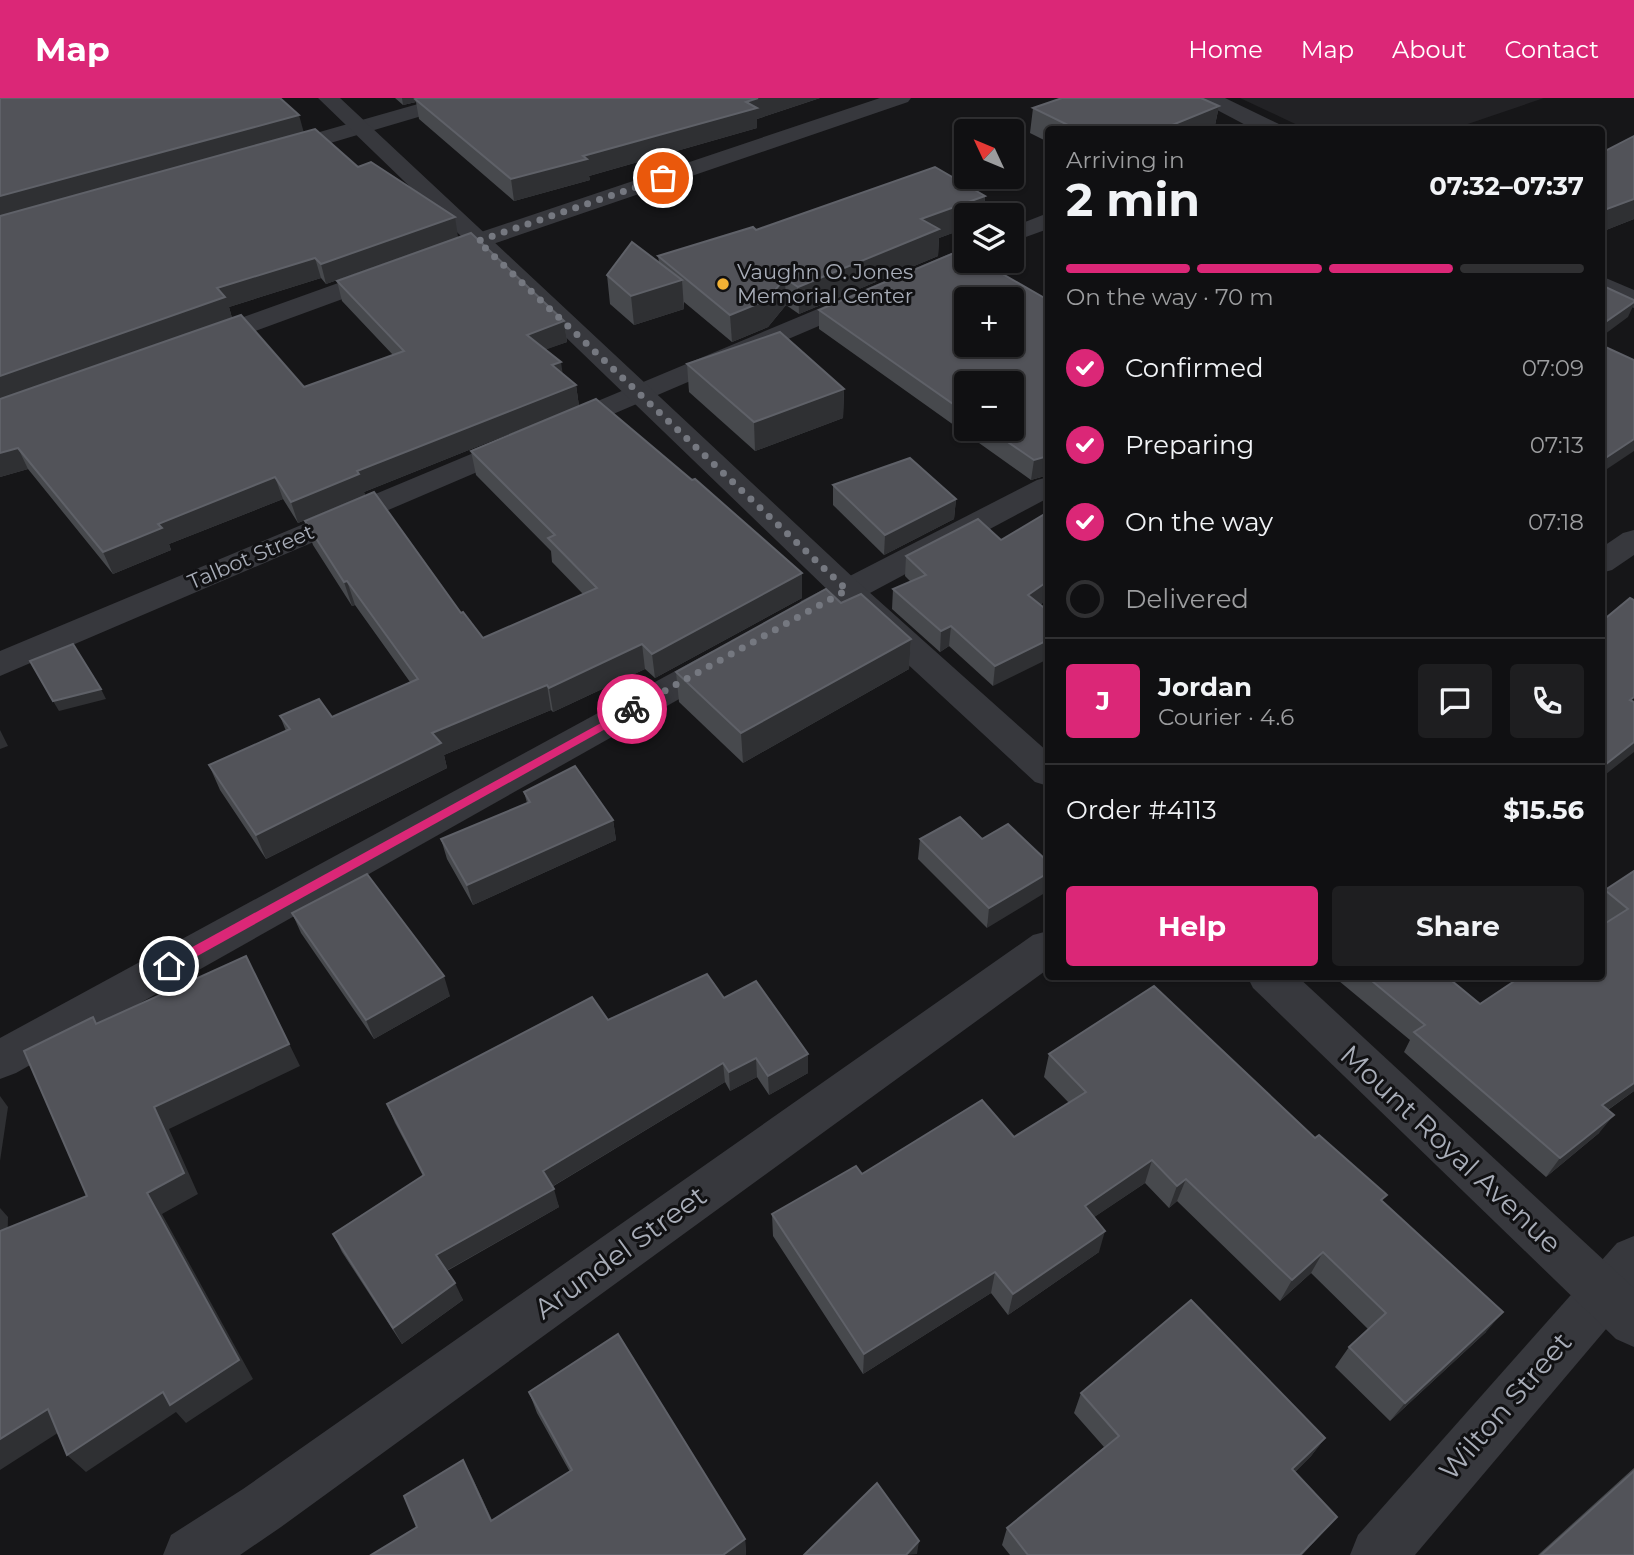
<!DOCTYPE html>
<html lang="en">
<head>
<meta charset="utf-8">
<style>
	body { margin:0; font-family:Montserrat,sans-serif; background:#1e1e20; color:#f1f3f6; height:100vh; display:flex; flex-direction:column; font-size:26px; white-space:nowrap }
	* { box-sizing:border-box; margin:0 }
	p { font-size:23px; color:#9c9d9f }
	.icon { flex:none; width:38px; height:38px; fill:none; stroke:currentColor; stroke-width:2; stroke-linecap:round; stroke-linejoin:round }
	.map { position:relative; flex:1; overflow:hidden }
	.drawer { position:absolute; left:1045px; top:28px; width:560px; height:854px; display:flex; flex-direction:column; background:#101012; border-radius:7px; box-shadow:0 2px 5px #0004,0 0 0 2px #303032 }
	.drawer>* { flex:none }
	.needle { width:46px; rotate:314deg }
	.controls { position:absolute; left:954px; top:21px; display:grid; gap:14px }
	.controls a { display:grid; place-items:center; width:70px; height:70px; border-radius:7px; background:#101012; box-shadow:0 2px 5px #0004,0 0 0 2px #303032; font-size:35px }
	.pin { position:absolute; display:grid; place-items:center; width:60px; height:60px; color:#fff; margin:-30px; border:4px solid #fff; border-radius:50%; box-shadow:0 2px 7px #0007 }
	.courier { position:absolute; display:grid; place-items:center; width:70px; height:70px; margin:-35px; border:5px solid #db2777; border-radius:50%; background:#fff; color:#222; box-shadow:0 2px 9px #0007 }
	.headline em { font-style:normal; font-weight:700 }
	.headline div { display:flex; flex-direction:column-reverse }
	.headline { display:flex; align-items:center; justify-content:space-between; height:119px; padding:0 21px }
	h1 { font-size:46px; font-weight:700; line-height:52px }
	.bar { display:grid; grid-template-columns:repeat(4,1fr); gap:10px 7px; align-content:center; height:84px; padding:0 21px }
	.bar i { height:9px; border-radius:5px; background:#303032 }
	.bar .on { background:#db2777 }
	.bar p { grid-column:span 4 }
	.line { display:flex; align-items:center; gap:18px; padding:0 21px; border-top:2px solid #303032 }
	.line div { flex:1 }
	.round { display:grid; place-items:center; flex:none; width:74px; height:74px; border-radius:7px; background:#1e1e20 }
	ol { padding:0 21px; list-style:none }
	li { display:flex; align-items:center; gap:21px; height:77px }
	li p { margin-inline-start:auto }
	li .icon { padding:7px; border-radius:50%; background:#db2777; color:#fff; stroke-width:4 }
	li:last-child { color:#9c9d9f }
	li i { width:38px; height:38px; border:4px solid #303032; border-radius:50% }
	.cta { display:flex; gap:14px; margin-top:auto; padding:14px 21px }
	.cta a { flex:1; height:80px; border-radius:7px; background:#db2777; color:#fff; font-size:28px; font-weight:700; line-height:80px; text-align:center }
	.cta a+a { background:#1e1e20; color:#f1f3f6 }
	header { display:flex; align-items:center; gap:42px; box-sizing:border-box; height:98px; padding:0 35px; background:#db2777; color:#fff }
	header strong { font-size:33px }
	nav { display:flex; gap:38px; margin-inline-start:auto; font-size:24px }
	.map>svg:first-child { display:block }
	.built { fill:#222225 }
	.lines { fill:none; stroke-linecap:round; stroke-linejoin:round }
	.minor { fill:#37383d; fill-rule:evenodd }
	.tertiary { fill:#37383d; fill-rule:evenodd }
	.wall { fill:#47494d; fill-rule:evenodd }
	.shaded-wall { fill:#2f3033 }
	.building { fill:#525359; stroke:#5f6168; stroke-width:2; fill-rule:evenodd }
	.route { fill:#db2777 }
	.done { stroke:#757880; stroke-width:7; stroke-dasharray:0 12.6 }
	.poi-dot { fill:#f2b134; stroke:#111113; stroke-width:2.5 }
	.labels { text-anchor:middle; stroke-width:6; stroke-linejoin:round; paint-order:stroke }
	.far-poi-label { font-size:21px; fill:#a8adb8; stroke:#111113; text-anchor:start }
	.far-street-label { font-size:21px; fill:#a8adb8; stroke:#111113 }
	.near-street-label { font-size:28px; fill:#a8adb8; stroke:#111113 }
</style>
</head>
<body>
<header>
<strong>Map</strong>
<nav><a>Home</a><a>Map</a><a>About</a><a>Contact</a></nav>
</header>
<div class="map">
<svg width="1634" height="1457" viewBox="0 0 1634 1457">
	<rect width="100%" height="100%" fill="#161618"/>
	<path class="built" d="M1240,0H1544L1453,31L1308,32Z"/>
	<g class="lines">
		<g class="minor">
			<path d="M439,0H472L469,4L283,59H267L264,54L267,49Z"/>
			<path d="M880,0H911L908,4L487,148L209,250L200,252L191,250L187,244L191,238L469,138Z"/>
			<path d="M1048,115V131L1012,144V129Z"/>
			<path d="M966,149V163H971L0,578V553Z"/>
			<path d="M1048,379V400L825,519L813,522L801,519L796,511L801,503L1037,382Z"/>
			<path d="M1634,432V457L1612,472L1601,475V450L1623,435Z"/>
			<path d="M724,550L736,553L741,561L736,569L16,975L0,981V940L712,553Z"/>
			<path d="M1048,833V871L281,1429L240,1457H163L171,1437L243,1391L1033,837Z"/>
			<path d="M1634,1138V1198L1415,1457H1350L1358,1437L1617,1145Z"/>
		</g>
		<g class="tertiary">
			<path d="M318,0H340L859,485L1048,654V688L1035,684L835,499Z"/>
			<path d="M1199,0H1225L1281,27L1284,32H1255L1202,4Z"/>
			<path d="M1601,178L1634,192V210L1601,196Z"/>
			<path d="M1247,878H1297L1634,1190V1249L1616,1241L1253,890Z"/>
		</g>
	</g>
	<g class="wall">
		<path d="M0,0L303,34L358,69L458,139L326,186L321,180L229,209L232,220L304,289L393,257L342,203L337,183L564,223L567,244L546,251L563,276L576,287L579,308L364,394L365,397L298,425L283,401L169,446L171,452L113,476L28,371L0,379Z"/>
		<path d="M395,0H820L757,21V30L589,78L590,82L514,103L419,21L416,4L403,7Z"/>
		<path d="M1219,8L1214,32H1048V44L1030,35L1033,10Z"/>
		<path d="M1601,55L1634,121L1601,134Z"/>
		<path d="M985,98L984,117H966V130L939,140L938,158L799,216L786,207L768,229L732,244L684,204V211L634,227L610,206L607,177L659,164L658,158L756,132Z"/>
		<path d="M1048,202V377L1031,382L819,231V212ZM966,285L1012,331H966Z"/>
		<path d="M687,266L844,291L843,320L755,353L689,294Z"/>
		<path d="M471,353L802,475V500L655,580L645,571L553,614L551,612L444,657L447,670L266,761L220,692L209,667L286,633L280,618L332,619L410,584L355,507L352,508L313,447L305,423L461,515L483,540L583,496L552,464L551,453L476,377Z"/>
		<path d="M833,387L956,401L954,421L884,457L833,407Z"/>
		<path d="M1048,414V501L1040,507L993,588L949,548L940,554L892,511L893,491L911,484L905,478L906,458L1001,442Z"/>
		<path d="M841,505L911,541L909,571L743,665L679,604L676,574Z"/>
		<path d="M524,694L613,722L616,742L473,807L447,761L441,741L527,705Z"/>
		<path d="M1008,726L987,830L918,761L920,741H982Z"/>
		<path d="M1634,773V993L1608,1012L1599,1035L1546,1079L1404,954L1410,942L1333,878H1446L1480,906L1607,824L1601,820V798L1605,792Z"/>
		<path d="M292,815L450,898L374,941L301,835Z"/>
		<path d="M724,900L808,975L769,997L757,979L730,993L725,984L552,1089L559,1109L447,1173L463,1202L402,1246L342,1154L333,1136L423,1078L395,1025L387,1006L608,922Z"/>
		<path d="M1049,956L1383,1104L1486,1234L1390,1323L1335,1269L1349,1249L1368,1231L1311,1175L1280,1203L1177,1103L1169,1110L1145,1085L1094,1119L1099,1154L1008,1217L991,1195L863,1276L773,1138L772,1116L862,1076L1014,1039L1069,1005L1044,979Z"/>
		<path d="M529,1294L745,1441L746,1457H371L417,1429L463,1362L473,1381L492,1422L570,1374L537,1315Z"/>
		<path d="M1081,1295L1325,1340L1311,1358L1295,1374L1337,1419L1302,1457H1010L1002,1447L1007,1430L1104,1349L1074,1315Z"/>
		<path d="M1634,1370V1457H1538Z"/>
	</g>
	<g class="shaded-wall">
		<path d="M402,0H430L415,1L416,4L403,7Z"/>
		<path d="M758,0H820L757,21V30L589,78L590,82L514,103L511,81Z"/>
		<path d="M1219,8L1214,32H1160Z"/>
		<path d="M299,17L304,35L0,120V98Z"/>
		<path d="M985,98L984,117H966V130L939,140L938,158L799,216L798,189L921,121Z"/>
		<path d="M1634,101V121L1601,134V126L1607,111Z"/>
		<path d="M455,119L458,139L326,186L321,166Z"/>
		<path d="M315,160L321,180L229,209L232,220L0,302V278L217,190Z"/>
		<path d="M785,180L786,207L768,229L732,244L730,217Z"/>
		<path d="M682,182L684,211L634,227L631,198Z"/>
		<path d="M1634,204V206L1628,219L1601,239V227Z"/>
		<path d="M564,223L567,244L531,257L527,237Z"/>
		<path d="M561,264L564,285L552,267Z"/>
		<path d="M576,287L579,308L364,394L365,397L298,425L291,404L357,373Z"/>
		<path d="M844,291L843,320L755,353L754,324Z"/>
		<path d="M1634,341V353L1601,375V363Z"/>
		<path d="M18,350L28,371L0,379V355Z"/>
		<path d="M1048,358V377L1031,382L1034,362Z"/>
		<path d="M275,379L283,401L169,446L171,452L113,476L103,454L158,426Z"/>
		<path d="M956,401L954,421L884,457L885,437Z"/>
		<path d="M802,475V500L655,580L652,556Z"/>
		<path d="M347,483L355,507L352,508L344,484Z"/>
		<path d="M1048,483V501L1026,517L1028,497Z"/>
		<path d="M951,528L949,548L940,554L941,533Z"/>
		<path d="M911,541L909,571L743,665L741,635Z"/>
		<path d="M1048,542V561L993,588L995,568Z"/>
		<path d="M642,546L645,571L553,614L549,590Z"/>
		<path d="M547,587L551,612L444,657L447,670L266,761L256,737L432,635Z"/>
		<path d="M101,591L106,601L59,613L53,603Z"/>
		<path d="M0,632L8,648L0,651Z"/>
		<path d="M1634,644V654L1601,680V670Z"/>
		<path d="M613,722L616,742L473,807L467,787Z"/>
		<path d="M1048,775V793L987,830L989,810Z"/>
		<path d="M246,858L300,968L169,1031L198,1096L162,1116L253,1281L186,1325L176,1314L86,1374L67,1357L154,1009Z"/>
		<path d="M444,878L450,898L374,941L366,922Z"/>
		<path d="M808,956V975L769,997L768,978Z"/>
		<path d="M756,960L757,979L730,993L729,974Z"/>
		<path d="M723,965L725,984L548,1091L543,1073Z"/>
		<path d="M1634,985V993L1588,1026L1602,1007Z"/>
		<path d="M0,998L8,1009L0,1063Z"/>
		<path d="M1614,1017L1599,1035L1546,1079L1560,1060Z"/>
		<path d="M1152,1062L1145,1085L1078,1130L1085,1108Z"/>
		<path d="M1186,1081L1177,1103L1169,1110L1177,1088Z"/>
		<path d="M554,1091L559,1109L444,1174L436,1157Z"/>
		<path d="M0,1110L8,1119L7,1159L0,1151Z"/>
		<path d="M1105,1133L1099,1154L1008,1217L1013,1196Z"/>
		<path d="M1323,1154L1311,1175L1280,1203L1292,1182Z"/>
		<path d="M995,1174L991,1195L863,1276L864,1256Z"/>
		<path d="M455,1185L463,1202L402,1246L393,1230Z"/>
		<path d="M1503,1214L1486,1234L1390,1323L1405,1305Z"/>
		<path d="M48,1311L67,1329L0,1372V1341Z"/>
		<path d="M1325,1340L1311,1358L1279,1389L1292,1371Z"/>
		<path d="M463,1362L473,1381L500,1441L491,1423Z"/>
		<path d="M1337,1419L1302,1457H1300Z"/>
		<path d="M745,1441L746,1457H723Z"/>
		<path d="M919,1443L917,1456L906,1457Z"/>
	</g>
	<g class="building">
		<path d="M0,0H280L299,17L0,98Z"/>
		<path d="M417,0H758L746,4L757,10L583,58L587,61L511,81L415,1Z"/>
		<path d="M1062,0H1201L1219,8L1160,32H1078L1033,10Z"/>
		<path d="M315,31L358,69L371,64L455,119L321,166L315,160L217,190L225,199L0,278V118Z"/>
		<path d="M1634,38V101L1607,111L1601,109V55Z"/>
		<path d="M935,69L985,98L921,121L939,131L798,189L785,180L767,202L730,217L658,158L753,129L756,132Z"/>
		<path d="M471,135L564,223L527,237L561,264L552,267L576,287L357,373L359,376L291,404L275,379L158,426L162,430L103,454L18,350L0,355V301L241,217L304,289L404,253L337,183Z"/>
		<path d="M632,144L682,182L631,198L607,177Z"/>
		<path d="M961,152L966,155V163H980L1048,202V358L1034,362L989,331H1012V285H966V315L819,212ZM966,201H1012V247H966Z"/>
		<path d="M1601,187L1634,202V204L1601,227Z"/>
		<path d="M780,234L844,291L754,324L687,266Z"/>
		<path d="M1601,247L1634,262V341L1601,363Z"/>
		<path d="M596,301L692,382L695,381L802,475L652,556L642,546L549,590L547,587L432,635L441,645L256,737L209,667L290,631L280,618L319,601L332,619L418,581L347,483L344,484L305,423L374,394L461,515L463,514L483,540L597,490L548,440L555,437L471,353Z"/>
		<path d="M910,360L956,401L885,437L833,387Z"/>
		<path d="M1048,414V483L1028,497L1048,513V542L995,568L951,528L941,533L893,491L926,477L906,458L978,421L1001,442Z"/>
		<path d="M826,491L841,505L861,496L911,541L741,635L676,574Z"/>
		<path d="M1630,500L1634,502V599L1630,602L1634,604V644L1601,670V524Z"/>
		<path d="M73,546L101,591L53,603L30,563Z"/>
		<path d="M575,668L613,722L467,787L441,741L530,704L524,694Z"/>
		<path d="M960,719L982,741L1008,726L1048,764V775L989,810L920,741Z"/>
		<path d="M1634,773V985L1602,1007L1614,1017L1560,1060L1414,934L1425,927L1366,878H1446L1480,906L1522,878H1601V828L1628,811L1605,792Z"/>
		<path d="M367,776L444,878L366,922L292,815Z"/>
		<path d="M246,858L289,946L154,1009L184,1075L147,1095L239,1262L170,1307L163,1294L67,1357L48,1311L0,1341V1133L87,1098L24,953L93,919L96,926Z"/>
		<path d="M707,876L724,900L756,883L808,956L768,978L756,960L729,974L723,965L543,1073L554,1091L436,1157L455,1185L393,1230L333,1136L424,1077L387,1006L592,899L608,922Z"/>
		<path d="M1154,888L1315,1040L1319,1037L1387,1097L1381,1102L1503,1214L1405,1305L1349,1249L1386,1215L1323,1154L1292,1182L1186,1081L1177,1088L1152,1062L1085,1108L1105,1133L1013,1196L995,1174L864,1256L772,1116L856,1068L862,1076L982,1002L1014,1039L1086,994L1049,956Z"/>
		<path d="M1191,1202L1325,1340L1292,1371L1337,1419L1300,1457H1028L1007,1430L1119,1338L1081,1295Z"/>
		<path d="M618,1236L745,1441L723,1457H371L417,1429L404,1398L463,1362L491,1423L572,1372L529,1294Z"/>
		<path d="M1634,1373V1457H1541Z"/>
		<path d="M877,1385L919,1443L906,1457H804Z"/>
	</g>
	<path class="route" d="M632,608L637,611L636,614L174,871H165V864Z"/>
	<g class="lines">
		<path class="done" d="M632,611L847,492L478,143L663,80"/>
	</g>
	<circle class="poi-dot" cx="723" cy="186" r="7"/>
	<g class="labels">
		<g class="far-poi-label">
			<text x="737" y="181">Vaughn O. Jones<tspan x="737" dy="24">Memorial Center</tspan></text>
		</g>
		<g class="far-street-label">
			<text transform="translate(251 459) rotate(-23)" y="7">Talbot Street</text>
		</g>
		<g class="near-street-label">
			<text transform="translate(1451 1051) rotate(43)" y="10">Mount Royal Avenue</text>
			<text transform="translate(620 1154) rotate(-36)" y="10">Arundel Street</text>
			<text transform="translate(1505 1308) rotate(-49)" y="10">Wilton Street</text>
		</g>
	</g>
</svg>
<div class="controls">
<a><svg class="needle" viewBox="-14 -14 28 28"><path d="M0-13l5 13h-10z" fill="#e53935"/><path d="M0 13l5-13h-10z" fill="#9c9d9f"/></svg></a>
<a><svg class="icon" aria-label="layers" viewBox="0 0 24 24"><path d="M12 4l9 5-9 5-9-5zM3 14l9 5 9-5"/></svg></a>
<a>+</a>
<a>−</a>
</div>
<div class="pin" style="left:663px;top:80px;background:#ea580c"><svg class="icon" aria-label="bag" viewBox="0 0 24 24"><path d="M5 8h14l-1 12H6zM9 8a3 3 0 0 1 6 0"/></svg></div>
<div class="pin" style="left:169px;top:868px;background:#1f2937"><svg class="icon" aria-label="home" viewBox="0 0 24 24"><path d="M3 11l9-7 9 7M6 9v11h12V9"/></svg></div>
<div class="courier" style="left:632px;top:611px"><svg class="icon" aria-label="bike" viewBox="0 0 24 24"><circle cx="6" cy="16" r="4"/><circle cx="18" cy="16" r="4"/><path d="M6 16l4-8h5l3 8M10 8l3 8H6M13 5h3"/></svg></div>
<section class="drawer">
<div class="headline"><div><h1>2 min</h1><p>Arriving in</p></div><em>07:32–07:37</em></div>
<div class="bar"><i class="on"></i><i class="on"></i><i class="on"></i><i></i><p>On the way · 70 m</p></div>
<ol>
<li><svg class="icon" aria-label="check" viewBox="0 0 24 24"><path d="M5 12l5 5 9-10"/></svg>Confirmed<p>07:09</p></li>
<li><svg class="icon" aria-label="check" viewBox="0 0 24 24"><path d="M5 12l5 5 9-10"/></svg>Preparing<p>07:13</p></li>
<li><svg class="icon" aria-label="check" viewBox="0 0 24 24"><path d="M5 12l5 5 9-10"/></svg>On the way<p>07:18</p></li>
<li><i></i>Delivered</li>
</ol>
<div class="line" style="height:126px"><b class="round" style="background:#db2777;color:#fff">J</b><div><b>Jordan</b><p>Courier · 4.6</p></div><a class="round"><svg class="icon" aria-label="chat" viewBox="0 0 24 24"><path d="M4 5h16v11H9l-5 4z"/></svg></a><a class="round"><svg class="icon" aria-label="phone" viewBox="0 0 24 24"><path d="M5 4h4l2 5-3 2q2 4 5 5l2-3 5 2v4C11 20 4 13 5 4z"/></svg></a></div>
<div class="line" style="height:91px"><div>Order #4113</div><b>$15.56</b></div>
<div class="cta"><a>Help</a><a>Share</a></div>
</section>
</div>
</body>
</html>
